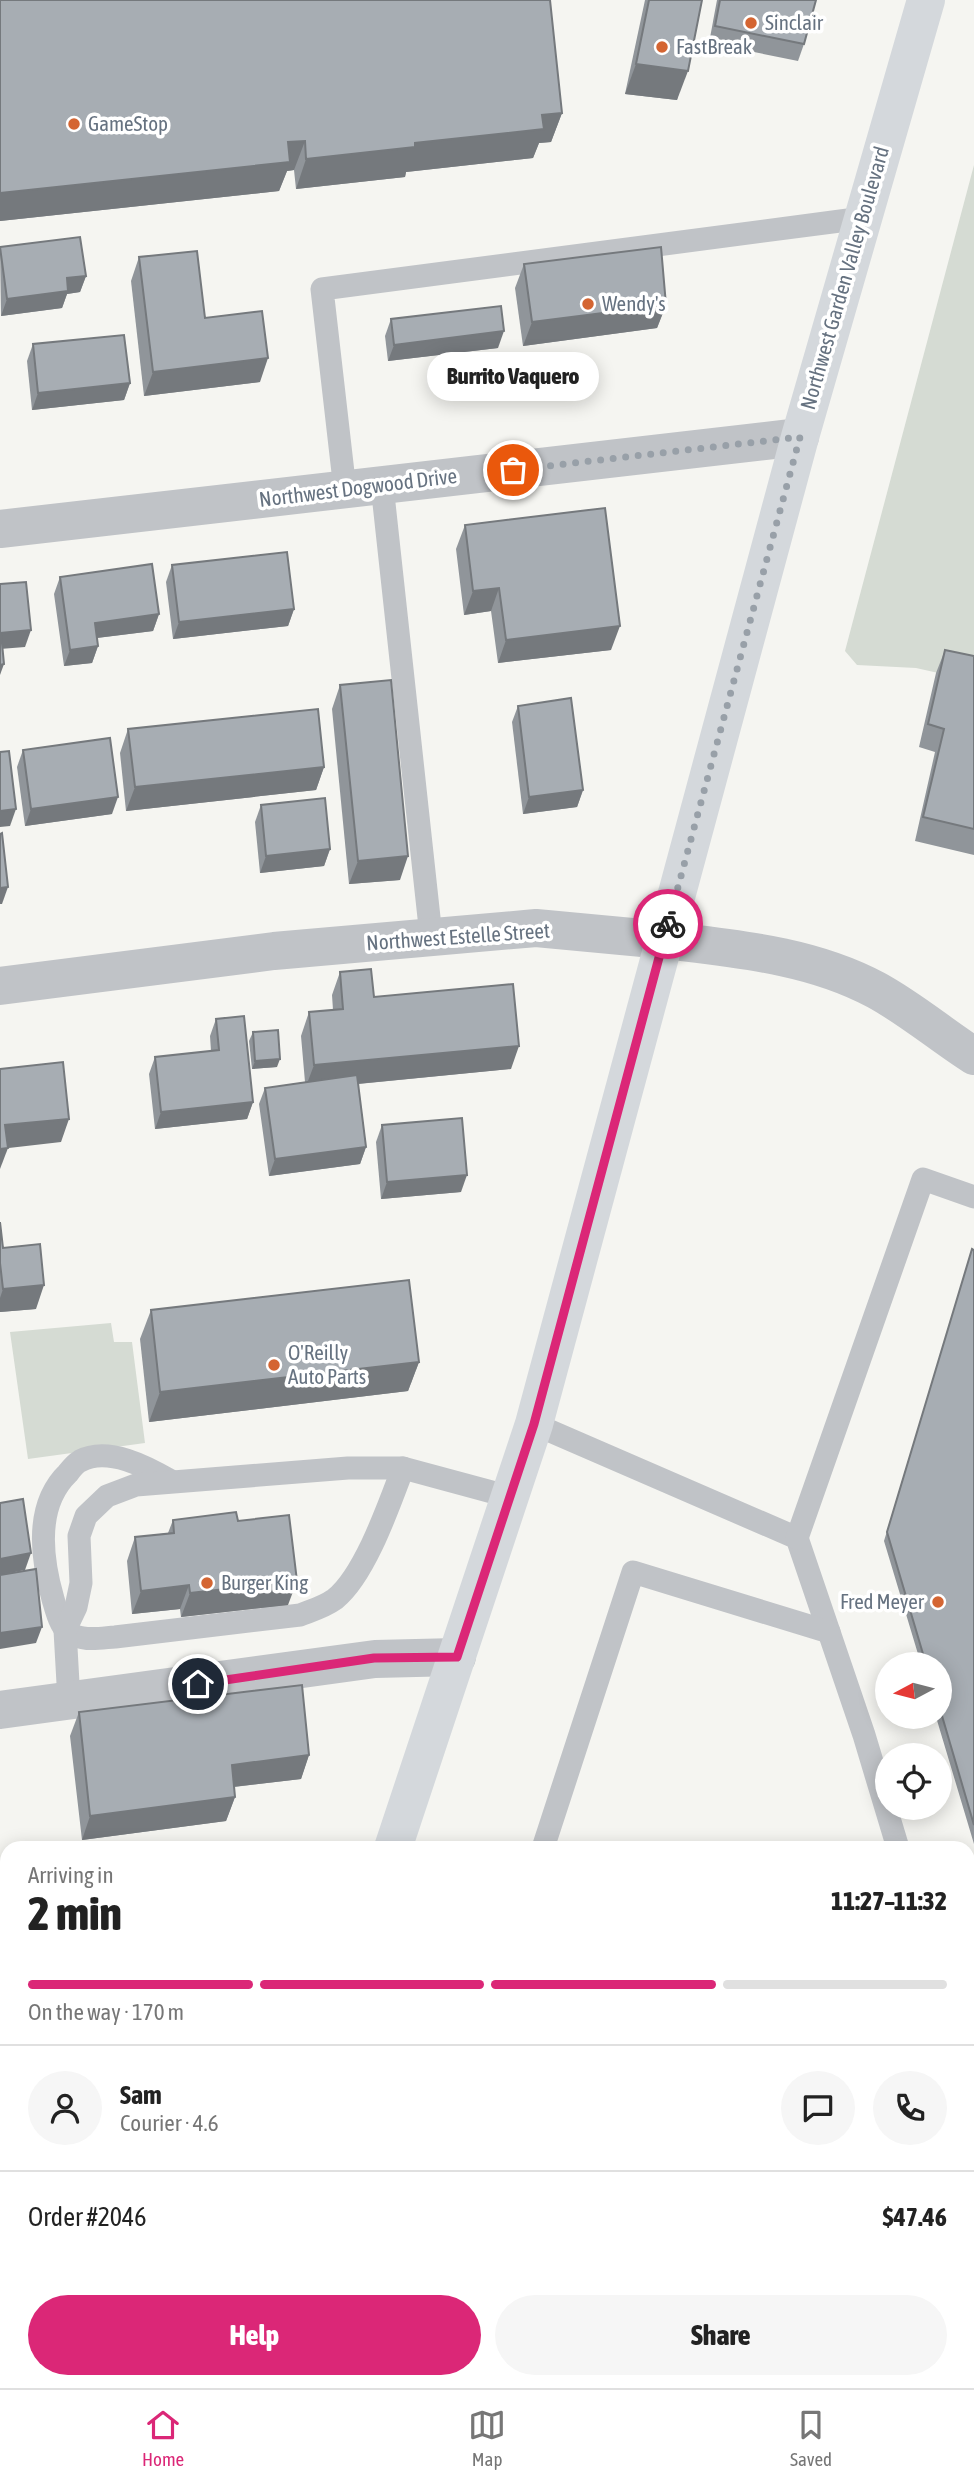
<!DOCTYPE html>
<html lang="en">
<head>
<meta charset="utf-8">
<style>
	body { margin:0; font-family:"Asap Condensed",sans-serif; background:#f6f6f6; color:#222; height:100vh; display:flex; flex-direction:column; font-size:26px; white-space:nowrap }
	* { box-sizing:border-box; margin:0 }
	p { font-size:23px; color:#767676 }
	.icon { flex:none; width:38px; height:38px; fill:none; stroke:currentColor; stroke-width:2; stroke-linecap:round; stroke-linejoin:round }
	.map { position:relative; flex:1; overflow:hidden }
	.details { position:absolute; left:0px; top:1841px; width:975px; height:548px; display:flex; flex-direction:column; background:#fff; border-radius:21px 21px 0 0; box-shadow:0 4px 18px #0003 }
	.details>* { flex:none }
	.needle { width:46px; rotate:263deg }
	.buttons { position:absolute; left:875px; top:1652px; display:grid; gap:14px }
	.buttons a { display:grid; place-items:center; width:77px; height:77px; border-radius:50%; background:#fff; box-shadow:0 4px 18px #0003; font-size:35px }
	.pin { position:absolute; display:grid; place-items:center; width:60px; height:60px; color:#fff; margin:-30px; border:4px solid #fff; border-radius:50%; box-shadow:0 2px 7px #0007 }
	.courier { position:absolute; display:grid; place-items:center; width:70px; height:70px; margin:-35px; border:5px solid #db2777; border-radius:50%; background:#fff; color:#222; box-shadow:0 2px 9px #0007 }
	.bubble { position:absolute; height:49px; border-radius:24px; background:#fff; box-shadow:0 4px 18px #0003; font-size:23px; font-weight:800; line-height:49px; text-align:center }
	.overview em { font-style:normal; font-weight:800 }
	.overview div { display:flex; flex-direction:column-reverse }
	.overview { display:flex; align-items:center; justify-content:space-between; height:119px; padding:0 28px }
	h1 { font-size:46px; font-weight:800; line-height:52px }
	.bar { display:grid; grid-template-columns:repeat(4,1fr); gap:10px 7px; align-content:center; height:84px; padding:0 28px }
	.bar i { height:9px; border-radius:5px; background:#e0e0e0 }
	.bar .current { background:#db2777 }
	.bar p { grid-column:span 4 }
	.line { display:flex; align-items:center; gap:18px; padding:0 28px; border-top:2px solid #e0e0e0 }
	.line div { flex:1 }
	.round { display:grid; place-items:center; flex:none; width:74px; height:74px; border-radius:37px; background:#f6f6f6 }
	.button { display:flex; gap:14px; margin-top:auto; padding:14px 28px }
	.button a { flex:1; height:80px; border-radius:42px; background:#db2777; color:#fff; font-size:28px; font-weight:800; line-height:80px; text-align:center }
	.button a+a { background:#f6f6f6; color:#222 }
	.tabs { display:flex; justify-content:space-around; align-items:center; height:98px; border-top:2px solid #e0e0e0; background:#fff; font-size:19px; color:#767676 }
	.tabs a { display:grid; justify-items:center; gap:4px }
	.tabs .current { color:#db2777 }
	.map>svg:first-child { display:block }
	.green { fill:#d5dbd3 }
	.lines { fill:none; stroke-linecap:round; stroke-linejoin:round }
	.service { stroke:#c0c3c7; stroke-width:23 }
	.minor { stroke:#c0c3c7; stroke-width:38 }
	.tertiary { stroke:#c0c3c7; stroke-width:38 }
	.secondary { stroke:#d4d8dc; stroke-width:38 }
	.wall { fill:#90959a }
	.shaded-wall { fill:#75797d }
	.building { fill:#a7adb3; stroke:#75797d; stroke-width:2 }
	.done { stroke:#98a0a8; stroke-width:7; stroke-dasharray:0 12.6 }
	.route { stroke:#db2777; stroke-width:9 }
	.poi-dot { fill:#d46532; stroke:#fff; stroke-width:2.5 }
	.labels { text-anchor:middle; stroke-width:7; stroke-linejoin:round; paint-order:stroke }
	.poi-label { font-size:21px; fill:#667280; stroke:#fff; text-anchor:start }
	.street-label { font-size:21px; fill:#667280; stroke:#fff }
</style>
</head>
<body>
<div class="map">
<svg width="974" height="2388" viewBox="0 0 974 2388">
	<rect width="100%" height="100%" fill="#f5f5f1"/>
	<g class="green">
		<path d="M974,165V681L916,668L857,665L845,651Z"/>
		<path d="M111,1323L114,1342H132L145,1443L28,1459L10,1332Z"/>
	</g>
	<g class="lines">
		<g class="service">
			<path d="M382,485L431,936"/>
			<path d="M345,490L322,289L863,218"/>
			<path d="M534,1424L797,1538L864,1735L898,1848"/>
			<path d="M171,1481C147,1467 108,1446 80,1461C75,1464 71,1469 68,1473C35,1505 41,1557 53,1599C56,1609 60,1626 68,1632C82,1642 100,1638 115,1637L300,1615C313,1610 324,1607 335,1599C365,1575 389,1505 403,1468"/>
			<path d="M797,1538L923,1179L974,1197"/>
			<path d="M69,1701L65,1630L76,1607L81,1583L79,1536L86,1516L107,1496L136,1485L348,1468H403L510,1497"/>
			<path d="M543,1848L633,1572L829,1632"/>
			<path d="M968,2080L974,2101L968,2116"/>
			<path d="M968,2162L974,2164"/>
			<path d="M569,2382L572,2388"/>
			<path d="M0,2387L7,2374"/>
			<path d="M318,2388L322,2382"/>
			<path d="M867,2388L869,2382"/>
		</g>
		<g class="minor">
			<path d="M0,529L800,437"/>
			<path d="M0,986L274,951L536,928L664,940"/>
			<path d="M0,1710L375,1659L457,1657"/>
			<path d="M0,2152L7,2151"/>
			<path d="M949,2382L963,2388"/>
		</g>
		<path class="tertiary" d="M664,940C737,949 811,955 876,990C911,1009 941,1035 974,1056"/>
		<g class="secondary">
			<path d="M393,1848L534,1424L800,437L926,0"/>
			<path d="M167,2388L170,2382"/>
		</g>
	</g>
	<g class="wall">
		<path d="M0,0L562,113L551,142L539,143L533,158L406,172L405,177L296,189L294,170L287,171L279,191L0,221Z"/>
		<path d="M645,0H702L677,100L625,94Z"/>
		<path d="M717,0H816L804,44L798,61L709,43Z"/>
		<path d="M0,247L86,276L80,292L67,294L62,308L1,316Z"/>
		<path d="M139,257L205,318L260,382L144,396L131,281Z"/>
		<path d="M524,264L666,305L657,328L523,346L515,288Z"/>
		<path d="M391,319L498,348L388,361L385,336Z"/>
		<path d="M33,344L130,383L124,400L32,410L27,361Z"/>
		<path d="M465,525L611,650L498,663L491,611L464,615L456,549Z"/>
		<path d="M172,565L294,609L288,626L173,639L166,582Z"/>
		<path d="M60,577L159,614L153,631L97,638L98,646L92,663L64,666L54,594Z"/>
		<path d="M945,650L974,656V855L915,841L935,752L919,747L936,673Z"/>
		<path d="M340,685L400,880L349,884L332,709Z"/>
		<path d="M518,706L583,790L577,807L523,814L512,722Z"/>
		<path d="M128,729L324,767L316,790L126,811L120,753Z"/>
		<path d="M23,750L112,814L25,826L17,767Z"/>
		<path d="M261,805L330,849L324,866L260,873L255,822Z"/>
		<path d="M340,972L374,997L511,1069L358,1084L366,1147L360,1164L269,1176L259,1104L265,1088L305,1082L301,1036L309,1012L333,1010L332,995Z"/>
		<path d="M216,1019L253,1102L247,1119L155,1129L149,1074L155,1057L211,1051L210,1036Z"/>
		<path d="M253,1032L277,1067L252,1069L249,1041Z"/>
		<path d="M382,1125L461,1192L381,1199L376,1142Z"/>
		<path d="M0,1222L3,1248L36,1309L0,1312Z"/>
		<path d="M972,1249L974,1250V1844L936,1717H940V1664H921L884,1541Z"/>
		<path d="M151,1310L419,1362L408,1391L149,1422L140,1339Z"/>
		<path d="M173,1520L238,1521L288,1605L181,1617L180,1609L132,1614L127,1561L135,1537L168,1533Z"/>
		<path d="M79,1712L309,1755L301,1779L234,1787L235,1797L226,1821L82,1840L70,1736Z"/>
	</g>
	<g class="shaded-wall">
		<path d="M636,64L688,71L677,100L625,94Z"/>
		<path d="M562,113L551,142L539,143L533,158L406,172L405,177L296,189L306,159L415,143L542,115Z"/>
		<path d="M305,141L294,170L287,171L279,191L0,221V193L288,142Z"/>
		<path d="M86,276L80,292L67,294L62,308L1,316L7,299L67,278Z"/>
		<path d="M666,305L657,328L523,346L532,322Z"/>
		<path d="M504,331L498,348L388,361L394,345Z"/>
		<path d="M268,358L260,382L144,396L153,372Z"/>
		<path d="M130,383L124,400L32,410L38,393Z"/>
		<path d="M499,588L491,611L464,615L473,591Z"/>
		<path d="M294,609L288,626L173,639L179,622Z"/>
		<path d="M159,614L153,631L88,639L95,623Z"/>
		<path d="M620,626L611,650L498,663L506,640Z"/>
		<path d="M31,630L25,647L0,649L1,633Z"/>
		<path d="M98,646L92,663L64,666L70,650Z"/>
		<path d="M4,664L0,675V665Z"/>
		<path d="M324,767L316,790L126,811L135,787Z"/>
		<path d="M583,790L577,807L523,814L529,797Z"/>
		<path d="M118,797L112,814L25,826L31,809Z"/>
		<path d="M16,809L10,826L0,827V811Z"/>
		<path d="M330,849L324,866L260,873L266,856Z"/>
		<path d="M408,856L400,880L349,884L358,861Z"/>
		<path d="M8,887L2,904H0V888Z"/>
		<path d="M519,1046L511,1069L305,1089L314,1065Z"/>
		<path d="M280,1059L277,1067L252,1069L255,1061Z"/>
		<path d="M253,1102L247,1119L155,1129L161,1112Z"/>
		<path d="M69,1119L61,1142L0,1149L5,1125Z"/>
		<path d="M366,1147L360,1164L269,1176L275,1159Z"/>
		<path d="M8,1148L0,1169V1149Z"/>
		<path d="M467,1175L461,1192L381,1199L387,1182Z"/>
		<path d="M44,1285L36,1309L0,1312V1298L3,1289Z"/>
		<path d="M419,1362L408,1391L149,1422L160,1392Z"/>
		<path d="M31,1553L25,1570L0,1575V1559Z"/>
		<path d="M297,1581L288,1605L181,1617L190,1593Z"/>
		<path d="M189,1585L180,1609L132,1614L141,1591Z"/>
		<path d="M42,1627L36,1643L0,1649V1633Z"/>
		<path d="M309,1755L301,1779L223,1788L232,1765Z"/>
		<path d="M235,1797L226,1821L82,1840L90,1816Z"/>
	</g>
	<g class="building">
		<path d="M0,0H550L562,113L542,115L544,129L415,143V147L306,159L305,141L288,142L290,162L0,193Z"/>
		<path d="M649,0H702L688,71L636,64Z"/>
		<path d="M720,0H816L804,44L715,26Z"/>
		<path d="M80,237L86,276L67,278L68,291L7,299L0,247Z"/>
		<path d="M661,247L666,305L532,322L524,264Z"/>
		<path d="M197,251L205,318L262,311L268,358L153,372L139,257Z"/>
		<path d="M501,306L504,331L394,345L391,319Z"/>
		<path d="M124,335L130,383L38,393L33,344Z"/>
		<path d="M605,508L620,626L506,640L499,588L473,591L465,525Z"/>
		<path d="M287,552L294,609L179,622L172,565Z"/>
		<path d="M152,564L159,614L95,623L98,646L70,650L60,577Z"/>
		<path d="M26,582L31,630L1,633L4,664L0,665V584Z"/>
		<path d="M945,650L974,656V829L923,817L944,729L928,724Z"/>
		<path d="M391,680L408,856L358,861L340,685Z"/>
		<path d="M571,698L583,790L529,797L518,706Z"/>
		<path d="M318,709L324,767L135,787L128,729Z"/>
		<path d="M110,738L118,797L31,809L23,750Z"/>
		<path d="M9,751L16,809L0,811V752Z"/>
		<path d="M325,798L330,849L266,856L261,805Z"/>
		<path d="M2,833L8,887L0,888V834Z"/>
		<path d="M371,969L374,997L513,984L519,1046L314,1065L309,1012L343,1009L340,972Z"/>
		<path d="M244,1016L253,1102L161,1112L155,1057L219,1050L216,1019Z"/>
		<path d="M278,1030L280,1059L255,1061L253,1032Z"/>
		<path d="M63,1062L69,1119L5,1125L8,1148L0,1149V1069Z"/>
		<path d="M357,1075L366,1147L275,1159L265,1088Z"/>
		<path d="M462,1118L467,1175L387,1182L382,1125Z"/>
		<path d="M0,1222L3,1248L40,1244L44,1285L3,1289L0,1263Z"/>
		<path d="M972,1249L974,1250V1825L940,1709V1664H926L887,1532Z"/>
		<path d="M409,1280L419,1362L160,1392L151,1310Z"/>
		<path d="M23,1499L31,1553L0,1559V1503Z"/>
		<path d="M236,1512L238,1521L289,1515L297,1581L190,1593L189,1585L141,1591L135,1537L174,1533L173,1520Z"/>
		<path d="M36,1569L42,1627L0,1633V1575Z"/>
		<path d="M302,1685L309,1755L232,1765L235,1797L90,1816L79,1712Z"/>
	</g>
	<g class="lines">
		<path class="done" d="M513,470L800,437L668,924"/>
		<path class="route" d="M198,1684L374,1658L457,1657L534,1424L668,924"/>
	</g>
	<g class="poi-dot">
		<circle cx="751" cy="23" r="7"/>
		<circle cx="662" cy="47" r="7"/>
		<circle cx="74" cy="124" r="7"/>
		<circle cx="588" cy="304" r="7"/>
		<circle cx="274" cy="1365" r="7"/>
		<circle cx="207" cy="1583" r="7"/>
		<circle cx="938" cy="1602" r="7"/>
	</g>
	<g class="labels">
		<g class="poi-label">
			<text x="765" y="30">Sinclair</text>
			<text x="676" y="54">FastBreak</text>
			<text x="88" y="131">GameStop</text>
			<text x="602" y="311">Wendy's</text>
			<text x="288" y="1360">O'Reilly<tspan x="288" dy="24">Auto Parts</tspan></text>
			<text x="221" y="1590">Burger King</text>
			<text x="924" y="1609" text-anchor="end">Fred Meyer</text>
		</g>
		<g class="street-label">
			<text transform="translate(845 278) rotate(-74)" y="7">Northwest Garden Valley Boulevard</text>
			<text transform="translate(358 488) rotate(-7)" y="7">Northwest Dogwood Drive</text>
			<text transform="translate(458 937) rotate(-4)" y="7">Northwest Estelle Street</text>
		</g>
	</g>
</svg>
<div class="buttons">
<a><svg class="needle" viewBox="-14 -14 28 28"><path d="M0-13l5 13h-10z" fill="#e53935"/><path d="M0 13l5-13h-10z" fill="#767676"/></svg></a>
<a><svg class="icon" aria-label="locate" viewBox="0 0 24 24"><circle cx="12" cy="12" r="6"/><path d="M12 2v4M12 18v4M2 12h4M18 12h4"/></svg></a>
</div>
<div class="pin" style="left:513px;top:470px;background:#ea580c"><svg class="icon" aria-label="bag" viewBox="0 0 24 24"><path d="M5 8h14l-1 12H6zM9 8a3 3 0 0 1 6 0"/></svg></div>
<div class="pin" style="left:198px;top:1684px;background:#1f2937"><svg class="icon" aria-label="home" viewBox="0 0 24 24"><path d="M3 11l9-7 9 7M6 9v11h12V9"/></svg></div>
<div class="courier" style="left:668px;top:924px"><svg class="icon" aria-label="bike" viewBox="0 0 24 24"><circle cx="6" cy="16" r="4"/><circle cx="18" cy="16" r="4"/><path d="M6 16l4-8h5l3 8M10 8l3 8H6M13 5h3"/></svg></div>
<div class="bubble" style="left:427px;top:352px;width:172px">Burrito Vaquero</div>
<section class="details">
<div class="overview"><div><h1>2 min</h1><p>Arriving in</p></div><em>11:27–11:32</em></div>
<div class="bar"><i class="current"></i><i class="current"></i><i class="current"></i><i></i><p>On the way · 170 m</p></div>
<div class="line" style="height:126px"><a class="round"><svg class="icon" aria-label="person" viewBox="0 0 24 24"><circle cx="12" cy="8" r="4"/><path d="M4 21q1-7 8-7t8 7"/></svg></a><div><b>Sam</b><p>Courier · 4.6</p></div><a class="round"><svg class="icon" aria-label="chat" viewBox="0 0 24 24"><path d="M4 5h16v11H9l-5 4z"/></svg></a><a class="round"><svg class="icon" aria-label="phone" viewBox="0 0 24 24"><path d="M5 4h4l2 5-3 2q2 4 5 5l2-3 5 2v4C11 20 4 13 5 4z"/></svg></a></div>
<div class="line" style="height:91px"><div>Order #2046</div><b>$47.46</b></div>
<div class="button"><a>Help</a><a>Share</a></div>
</section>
</div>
<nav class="tabs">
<a class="current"><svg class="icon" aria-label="home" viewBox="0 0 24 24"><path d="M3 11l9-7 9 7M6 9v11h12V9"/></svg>Home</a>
<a><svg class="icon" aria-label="map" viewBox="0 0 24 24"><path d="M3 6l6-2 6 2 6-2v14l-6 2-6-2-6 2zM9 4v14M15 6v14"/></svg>Map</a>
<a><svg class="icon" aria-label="saved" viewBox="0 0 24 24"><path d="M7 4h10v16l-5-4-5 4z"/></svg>Saved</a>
</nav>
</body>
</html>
